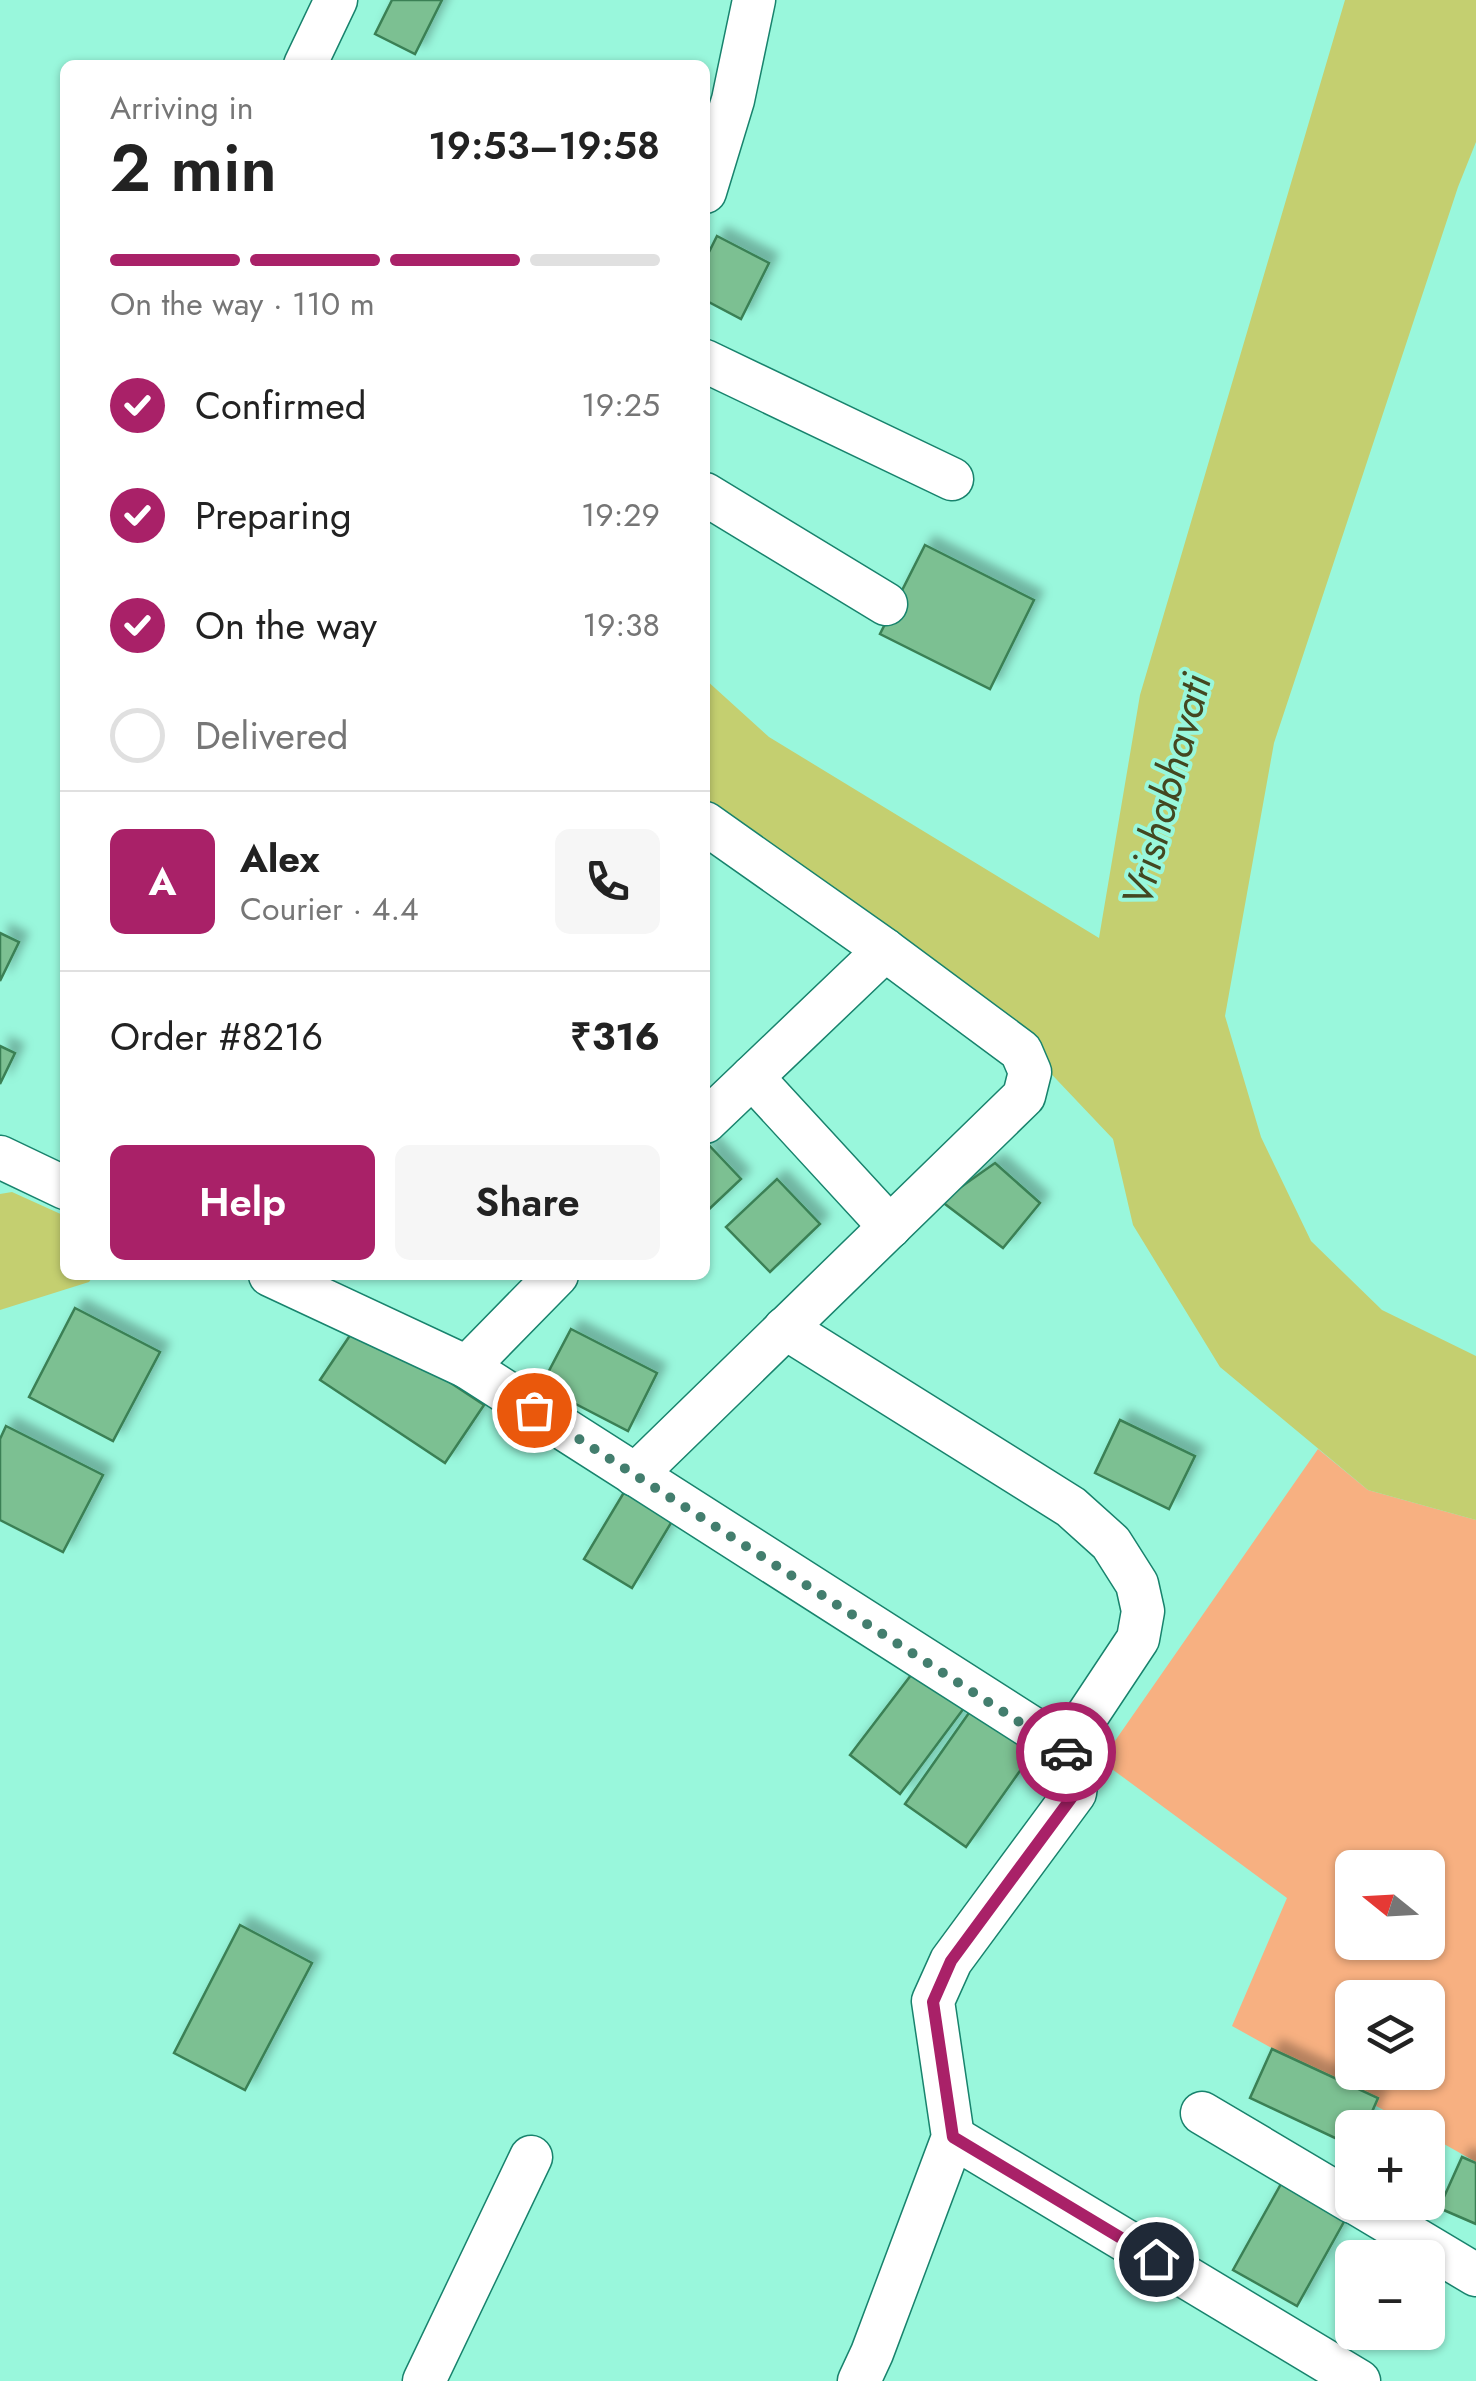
<!DOCTYPE html>
<html lang="en">
<head>
<meta charset="utf-8">
<style>
	body { margin:0; font-family:Jost,sans-serif; background:#f6f6f6; color:#222; height:100vh; display:flex; flex-direction:column; font-size:38px; white-space:nowrap }
	* { box-sizing:border-box; margin:0 }
	p { font-size:32px; color:#767676 }
	.icon { flex:none; width:55px; height:55px; fill:none; stroke:currentColor; stroke-width:2; stroke-linecap:round; stroke-linejoin:round }
	.map { position:relative; flex:1; overflow:hidden }
	.details { position:absolute; left:60px; top:60px; width:650px; height:1220px; display:flex; flex-direction:column; background:#fff; border-radius:15px; box-shadow:0 2px 8px #0004 }
	.details>* { flex:none }
	.needle { width:65px; rotate:288deg }
	.buttons { position:absolute; left:1335px; top:1850px; display:grid; gap:20px }
	.buttons a { display:grid; place-items:center; width:110px; height:110px; border-radius:15px; background:#fff; box-shadow:0 2px 8px #0004; font-size:50px }
	.pin { position:absolute; display:grid; place-items:center; width:85px; height:85px; color:#fff; margin:-42px; border:5px solid #fff; border-radius:50%; box-shadow:0 2px 10px #0007 }
	.courier { position:absolute; display:grid; place-items:center; width:100px; height:100px; margin:-50px; border:8px solid #a92168; border-radius:50%; background:#fff; color:#222; box-shadow:0 2px 12px #0007 }
	.headline em { font-style:normal; font-weight:600 }
	.headline div { display:flex; flex-direction:column-reverse }
	.headline { display:flex; align-items:center; justify-content:space-between; height:170px; padding:0 50px }
	h1 { font-size:65px; font-weight:600; line-height:75px }
	.bar { display:grid; grid-template-columns:repeat(4,1fr); gap:15px 10px; align-content:center; height:120px; padding:0 50px }
	.bar i { height:12px; border-radius:8px; background:#e0e0e0 }
	.bar .current { background:#a92168 }
	.bar p { grid-column:span 4 }
	.line { display:flex; align-items:center; gap:25px; padding:0 50px; border-top:2px solid #e0e0e0 }
	.line div { flex:1 }
	.round { display:grid; place-items:center; flex:none; width:105px; height:105px; border-radius:15px; background:#f6f6f6 }
	ol { padding:0 50px; list-style:none }
	li { display:flex; align-items:center; gap:30px; height:110px }
	li p { margin-inline-start:auto }
	li .icon { padding:10px; border-radius:50%; background:#a92168; color:#fff; stroke-width:4 }
	li:last-child { color:#767676 }
	li i { width:55px; height:55px; border:5px solid #e0e0e0; border-radius:50% }
	.button { display:flex; gap:20px; margin-top:auto; padding:20px 50px }
	.button a { flex:1; height:115px; border-radius:15px; background:#a92168; color:#fff; font-size:40px; font-weight:600; line-height:115px; text-align:center }
	.button a+a { background:#f6f6f6; color:#222 }
	.map>svg:first-child { display:block }
	.green { fill:#f7b081; fill-rule:evenodd }
	.water { fill:#c4cf70 }
	.building { fill:#7bc092; stroke:#3b8055; stroke-width:2.5; filter:url(#shadow) }
	.lines { fill:none; stroke-linecap:round; stroke-linejoin:round }
	.minor-casing { stroke:#18836d; stroke-width:45 }
	.minor { stroke:#fff; stroke-width:42 }
	.done { stroke:#437e6e; stroke-width:10; stroke-dasharray:0 18 }
	.route { stroke:#a92168; stroke-width:12 }
	.labels { text-anchor:middle; stroke-width:8; stroke-linejoin:round; paint-order:stroke }
	.water-label { font-size:42px; font-style:italic; fill:#434720; stroke:#99f7dc }
</style>
</head>
<body>
<div class="map">
<svg width="1476" height="2381" viewBox="0 0 1476 2381">
	<defs>
		<filter id="shadow"><feDropShadow dx="9" dy="-9" stdDeviation="5" flood-color="#0004"/></filter>
	</defs>
	<rect width="100%" height="100%" fill="#99f7dc"/>
	<path class="green" d="M1318,1449L1368,1490L1476,1520V2162L1428,2135V2128L1414,2127L1232,2026L1287,1898L1101,1761ZM1352,1868H1428V1942H1352ZM1352,1998H1428V2072H1352Z"/>
	<g class="water">
		<path d="M1345,0H1476V142L1458,187L1274,743L1225,1016L1261,1137L1311,1241L1382,1310L1476,1356V1520L1368,1490L1220,1367L1133,1225L1113,1139L981,1000L705,807V679L769,737L1099,938L1140,695Z"/>
		<path d="M12,1192L65,1216V1275H94L89,1282L0,1310V1194Z"/>
	</g>
	<g class="building">
		<path d="M392,0H442L415,54L375,34Z"/>
		<path d="M717,236L769,263L741,319L705,300V260Z"/>
		<path d="M925,545L1034,600L990,689L880,634Z"/>
		<path d="M0,933L19,942L0,981Z"/>
		<path d="M0,1046L15,1053L0,1084Z"/>
		<path d="M705,1141L741,1179L705,1213Z"/>
		<path d="M995,1163L1040,1203L1003,1248L941,1201Z"/>
		<path d="M777,1179L820,1224L770,1272L726,1227Z"/>
		<path d="M75,1308L160,1352L113,1441L29,1397Z"/>
		<path d="M359,1322L484,1405L445,1463L320,1380Z"/>
		<path d="M571,1329L657,1373L628,1431L541,1386Z"/>
		<path d="M1120,1420L1195,1456L1169,1509L1095,1473Z"/>
		<path d="M6,1426L103,1475L63,1552L0,1520V1439Z"/>
		<path d="M626,1489L674,1518L632,1588L584,1559Z"/>
		<path d="M921,1662L970,1700L900,1794L850,1755Z"/>
		<path d="M978,1700L1039,1744L966,1847L905,1804Z"/>
		<path d="M240,1925L312,1963L245,2090L174,2053Z"/>
		<path d="M1272,2049L1378,2098L1365,2128H1352V2146L1250,2098Z"/>
		<path d="M1462,2157L1476,2163V2224L1439,2208Z"/>
		<path d="M1286,2175L1350,2211L1297,2306L1233,2270Z"/>
	</g>
	<g class="lines">
		<g class="minor-casing">
			<g id="minor">
				<path d="M305,65L336,0"/>
				<path d="M705,192L733,100L754,0"/>
				<path d="M705,361L952,479"/>
				<path d="M705,494L886,604"/>
				<path d="M752,1077L890,1227"/>
				<path d="M705,1122L885,950"/>
				<path d="M0,1157L65,1188"/>
				<path d="M270,1275L467,1367L1065,1749L1078,1771L1075,1793L951,1961L933,2001L953,2137L872,2353L859,2381"/>
				<path d="M785,1328L1071,1507L1111,1543L1137,1584L1143,1611L1138,1639L1065,1749"/>
				<path d="M467,1367L557,1275"/>
				<path d="M635,1475L1024,1096L1030,1072L1021,1051L885,950L705,823"/>
				<path d="M1202,2113L1352,2202"/>
				<path d="M953,2137L1359,2381"/>
				<path d="M1354,2202L1476,2275"/>
				<path d="M424,2381L531,2157"/>
			</g>
		</g>
		<use href="#minor" class="minor"/>
	</g>
	<g class="lines">
		<path class="done" d="M534,1410L1066,1752"/>
		<path class="route" d="M1066,1752L1078,1771L1075,1793L951,1961L933,2002L953,2137L1156,2259"/>
	</g>
	<g class="labels">
		<g class="water-label">
			<text transform="translate(1166 790) rotate(-75)" y="15">Vrishabhavati</text>
		</g>
	</g>
</svg>
<div class="buttons">
<a><svg class="needle" viewBox="-14 -14 28 28"><path d="M0-13l5 13h-10z" fill="#e53935"/><path d="M0 13l5-13h-10z" fill="#767676"/></svg></a>
<a><svg class="icon" aria-label="layers" viewBox="0 0 24 24"><path d="M12 4l9 5-9 5-9-5zM3 14l9 5 9-5"/></svg></a>
<a>+</a>
<a>−</a>
</div>
<div class="pin" style="left:534px;top:1410px;background:#ea580c"><svg class="icon" aria-label="bag" viewBox="0 0 24 24"><path d="M5 8h14l-1 12H6zM9 8a3 3 0 0 1 6 0"/></svg></div>
<div class="pin" style="left:1156px;top:2259px;background:#1f2937"><svg class="icon" aria-label="home" viewBox="0 0 24 24"><path d="M3 11l9-7 9 7M6 9v11h12V9"/></svg></div>
<div class="courier" style="left:1066px;top:1752px"><svg class="icon" aria-label="car" viewBox="0 0 24 24"><path d="M5 17H2v-5l4-1 3-4h7l3 4 3 1v5h-3M9 17h6M6 11h13"/><circle cx="7" cy="17" r="2"/><circle cx="17" cy="17" r="2"/></svg></div>
<section class="details">
<div class="headline"><div><h1>2 min</h1><p>Arriving in</p></div><em>19:53–19:58</em></div>
<div class="bar"><i class="current"></i><i class="current"></i><i class="current"></i><i></i><p>On the way · 110 m</p></div>
<ol>
<li><svg class="icon" aria-label="check" viewBox="0 0 24 24"><path d="M5 12l5 5 9-10"/></svg>Confirmed<p>19:25</p></li>
<li><svg class="icon" aria-label="check" viewBox="0 0 24 24"><path d="M5 12l5 5 9-10"/></svg>Preparing<p>19:29</p></li>
<li><svg class="icon" aria-label="check" viewBox="0 0 24 24"><path d="M5 12l5 5 9-10"/></svg>On the way<p>19:38</p></li>
<li><i></i>Delivered</li>
</ol>
<div class="line" style="height:180px"><b class="round" style="background:#a92168;color:#fff">A</b><div><b>Alex</b><p>Courier · 4.4</p></div><a class="round"><svg class="icon" aria-label="phone" viewBox="0 0 24 24"><path d="M5 4h4l2 5-3 2q2 4 5 5l2-3 5 2v4C11 20 4 13 5 4z"/></svg></a></div>
<div class="line" style="height:130px"><div>Order #8216</div><b>₹316</b></div>
<div class="button"><a>Help</a><a>Share</a></div>
</section>
</div>
</body>
</html>
